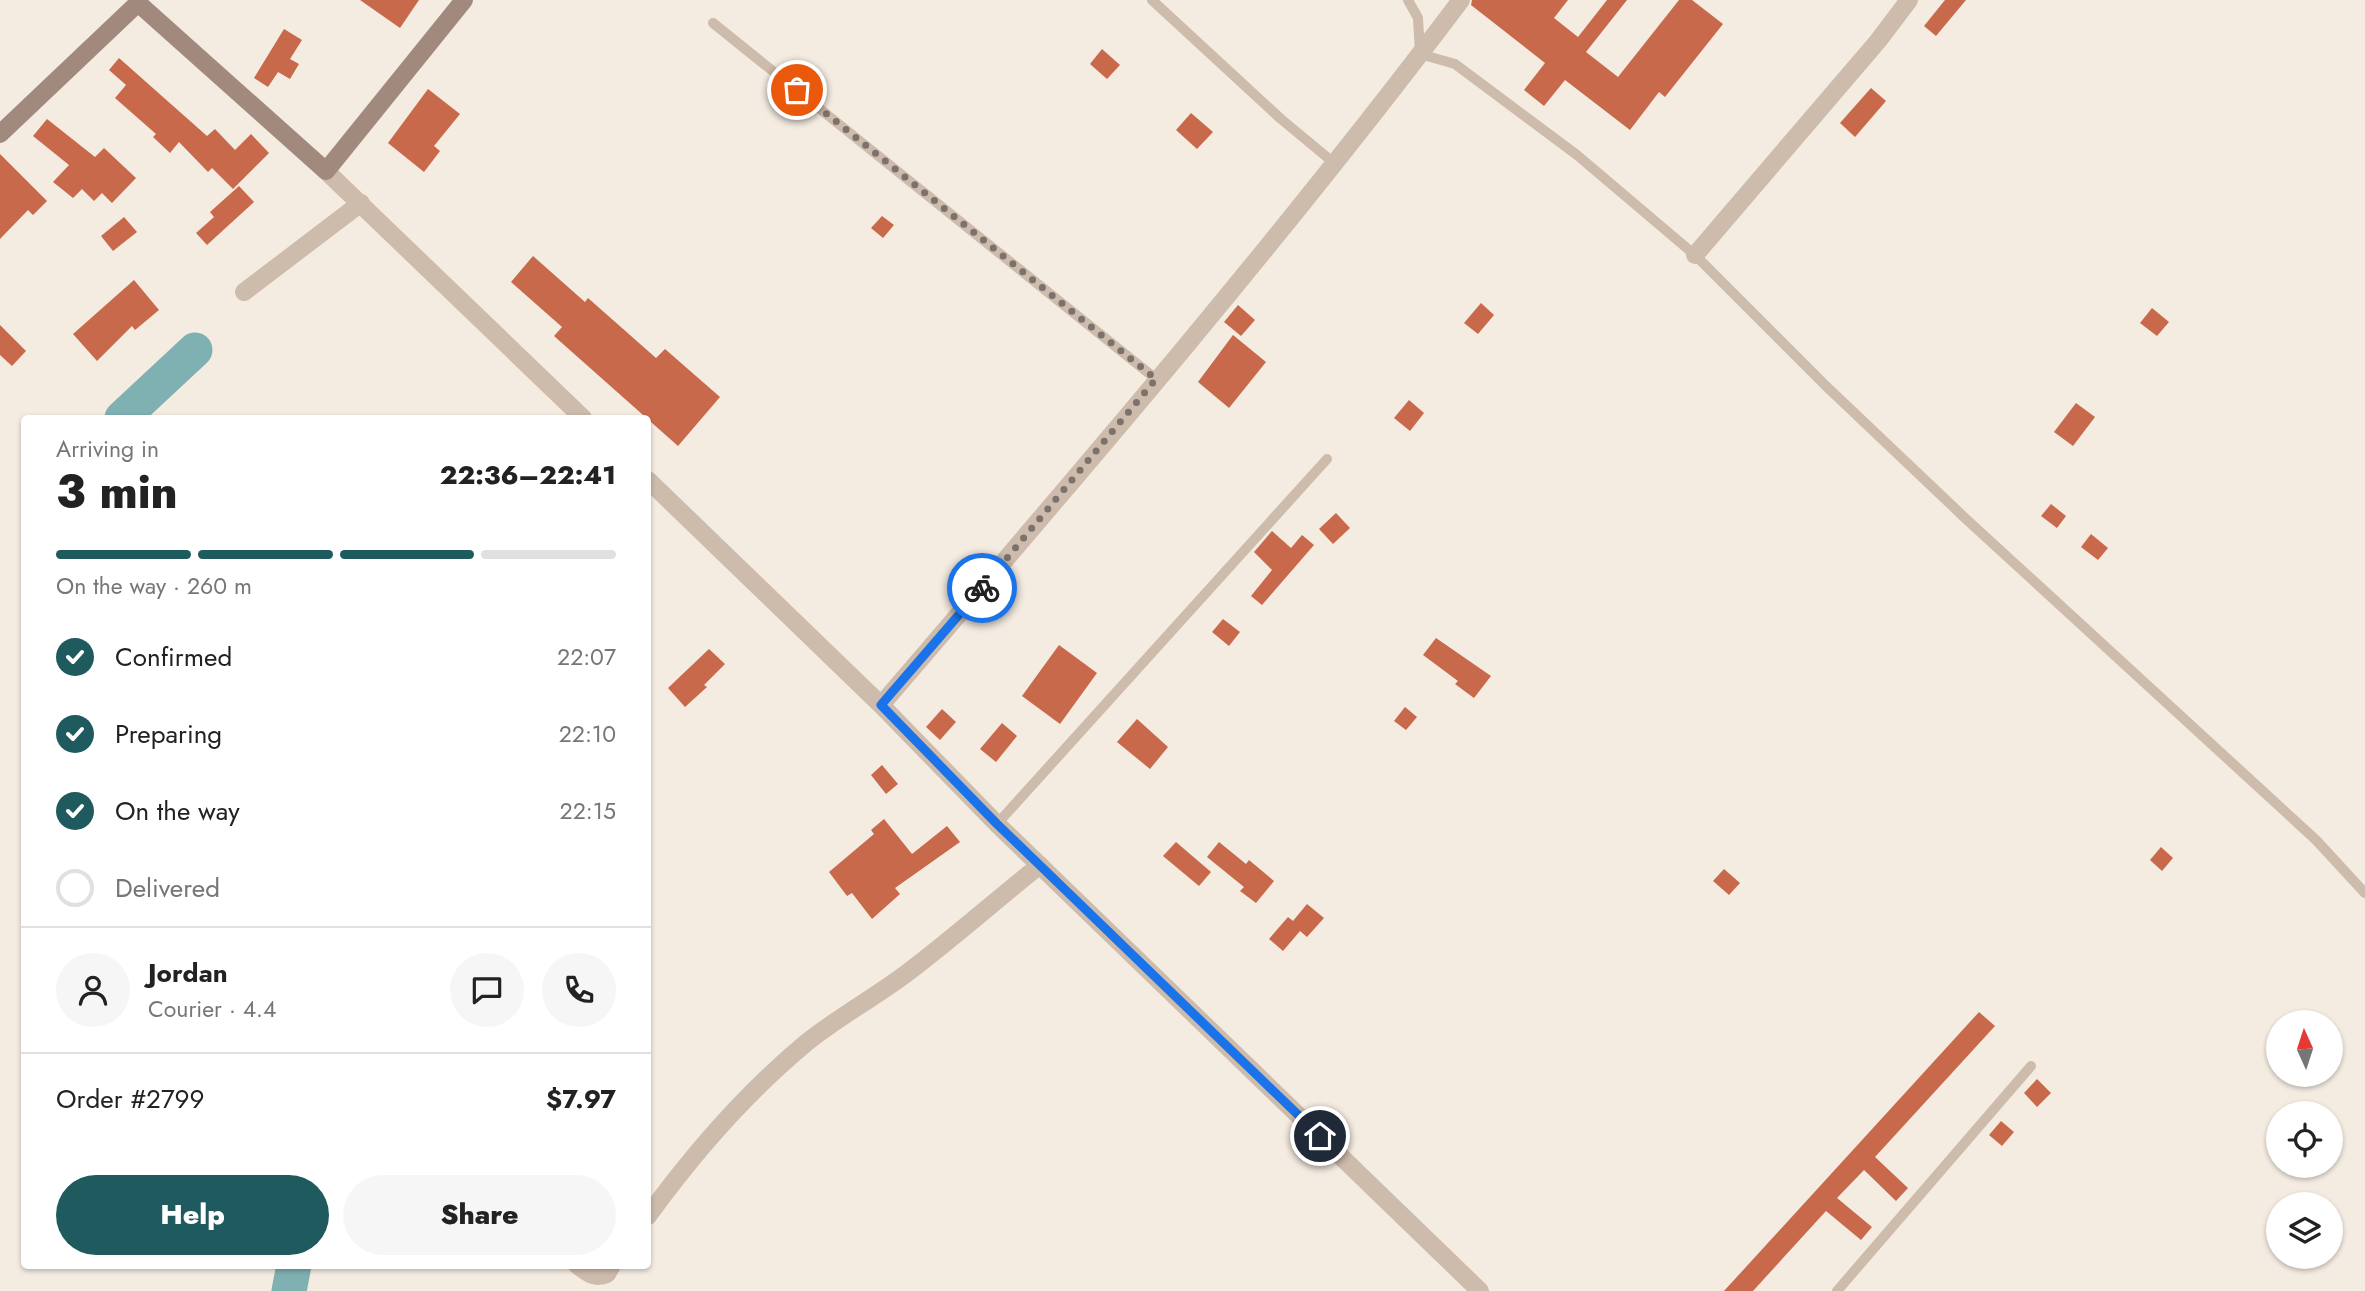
<!DOCTYPE html>
<html lang="en">
<head>
<meta charset="utf-8">
<style>
	body { margin:0; font-family:Jost,sans-serif; background:#f6f6f6; color:#222; height:100vh; display:flex; flex-direction:column; font-size:26px; white-space:nowrap }
	* { box-sizing:border-box; margin:0 }
	p { font-size:23px; color:#767676 }
	.icon { flex:none; width:38px; height:38px; fill:none; stroke:currentColor; stroke-width:2; stroke-linecap:round; stroke-linejoin:round }
	.map { position:relative; flex:1; overflow:hidden }
	.panel { position:absolute; left:21px; top:415px; width:630px; height:854px; display:flex; flex-direction:column; background:#fff; border-radius:7px; box-shadow:0 2px 5px #0004 }
	.panel>* { flex:none }
	.needle { width:46px; rotate:357deg }
	.tools { position:absolute; left:2266px; top:1010px; display:grid; gap:14px }
	.tools a { display:grid; place-items:center; width:77px; height:77px; border-radius:50%; background:#fff; box-shadow:0 2px 5px #0004; font-size:35px }
	.pin { position:absolute; display:grid; place-items:center; width:60px; height:60px; color:#fff; margin:-30px; border:4px solid #fff; border-radius:50%; box-shadow:0 2px 7px #0007 }
	.courier { position:absolute; display:grid; place-items:center; width:70px; height:70px; margin:-35px; border:5px solid #1a73e8; border-radius:50%; background:#fff; color:#222; box-shadow:0 2px 9px #0007 }
	.head em { font-style:normal; font-weight:800 }
	.head div { display:flex; flex-direction:column-reverse }
	.head { display:flex; align-items:center; justify-content:space-between; height:119px; padding:0 35px }
	h1 { font-size:46px; font-weight:800; line-height:52px }
	.bar { display:grid; grid-template-columns:repeat(4,1fr); gap:10px 7px; align-content:center; height:84px; padding:0 35px }
	.bar i { height:9px; border-radius:5px; background:#e0e0e0 }
	.bar .on { background:#1f5a5e }
	.bar p { grid-column:span 4 }
	.line { display:flex; align-items:center; gap:18px; padding:0 35px; border-top:2px solid #e0e0e0 }
	.line div { flex:1 }
	.round { display:grid; place-items:center; flex:none; width:74px; height:74px; border-radius:37px; background:#f6f6f6 }
	ol { padding:0 35px; list-style:none }
	li { display:flex; align-items:center; gap:21px; height:77px }
	li p { margin-inline-start:auto }
	li .icon { padding:7px; border-radius:50%; background:#1f5a5e; color:#fff; stroke-width:4 }
	li:last-child { color:#767676 }
	li i { width:38px; height:38px; border:4px solid #e0e0e0; border-radius:50% }
	.button { display:flex; gap:14px; margin-top:auto; padding:14px 35px }
	.button a { flex:1; height:80px; border-radius:42px; background:#1f5a5e; color:#fff; font-size:28px; font-weight:800; line-height:80px; text-align:center }
	.button a+a { background:#f6f6f6; color:#222 }
	.map>svg:first-child { display:block }
	.lines { fill:none; stroke-linecap:round; stroke-linejoin:round }
	.river { stroke:#7fb0b2; stroke-width:35 }
	.building { fill:#c8694b }
	.lane { stroke:#cdbbac; stroke-width:10 }
	.street { stroke:#cdbbac; stroke-width:18 }
	.secondary { stroke:#a18a7d; stroke-width:18 }
	.done { stroke:#7c716b; stroke-width:7; stroke-dasharray:0 12.6 }
	.route { stroke:#1a73e8; stroke-width:9 }
</style>
</head>
<body>
<div class="map">
<svg width="2365" height="1291" viewBox="0 0 2365 1291">
	<rect width="100%" height="100%" fill="#f4ebe1"/>
	<g class="lines">
		<g class="river">
			<path d="M122,418L195,350"/>
			<path d="M289,1291L294,1265"/>
		</g>
	</g>
	<g class="building">
		<path d="M360,0H419L400,28Z"/>
		<path d="M1472,0H1568L1554,18L1578,37L1607,0H1627L1586,52L1618,77L1679,0H1692L1723,24L1665,97L1659,92L1630,130L1565,80L1544,106L1524,90L1545,63L1471,5Z"/>
		<path d="M1945,0H1966L1936,36L1924,26Z"/>
		<path d="M284,29L302,40L290,59L299,64L290,79L278,72L268,87L254,78Z"/>
		<path d="M1102,49L1120,65L1107,79L1090,64Z"/>
		<path d="M119,58L207,136L215,129L235,150L251,134L269,153L233,189L212,168L208,172L179,142L170,153L153,137L156,134L115,98L126,85L109,70Z"/>
		<path d="M1871,88L1886,101L1855,137L1840,123Z"/>
		<path d="M428,89L460,114L434,146L440,151L424,172L388,143Z"/>
		<path d="M1191,113L1213,132L1197,149L1176,130Z"/>
		<path d="M47,119L95,157L104,148L136,178L112,203L102,193L94,201L82,189L73,198L53,182L69,165L33,136Z"/>
		<path d="M0,154L47,201L33,215L28,210L0,239Z"/>
		<path d="M239,186L254,202L207,245L196,233L214,217L210,212Z"/>
		<path d="M882,216L894,225L883,238L871,228Z"/>
		<path d="M124,217L137,232L113,251L101,236Z"/>
		<path d="M533,256L585,302L588,298L656,358L665,349L720,397L678,446L554,336L562,327L511,282Z"/>
		<path d="M134,280L159,310L135,330L132,326L97,361L73,334Z"/>
		<path d="M1481,303L1494,315L1478,334L1464,323Z"/>
		<path d="M1238,305L1255,320L1241,336L1224,322Z"/>
		<path d="M2152,308L2169,322L2157,336L2140,323Z"/>
		<path d="M0,325L26,351L12,366L0,355Z"/>
		<path d="M1233,335L1266,362L1229,408L1198,382Z"/>
		<path d="M1409,400L1424,413L1410,431L1394,418Z"/>
		<path d="M2076,403L2095,417L2073,446L2054,432Z"/>
		<path d="M2051,504L2066,516L2057,528L2041,516Z"/>
		<path d="M1336,513L1350,528L1333,544L1319,529Z"/>
		<path d="M1272,531L1291,548L1302,535L1314,545L1262,605L1251,596L1272,570L1254,552Z"/>
		<path d="M2091,534L2108,548L2098,560L2081,547Z"/>
		<path d="M1223,619L1240,632L1229,646L1212,632Z"/>
		<path d="M1436,638L1491,676L1474,698L1455,684L1458,681L1423,655Z"/>
		<path d="M1059,645L1097,673L1060,724L1022,696Z"/>
		<path d="M709,649L725,664L704,685L707,687L685,707L668,688Z"/>
		<path d="M1405,707L1417,717L1406,730L1394,721Z"/>
		<path d="M942,709L956,722L940,740L926,727Z"/>
		<path d="M1137,719L1168,747L1150,769L1117,742Z"/>
		<path d="M1002,723L1017,736L996,762L980,749Z"/>
		<path d="M882,765L898,784L886,794L871,775Z"/>
		<path d="M884,819L912,854L947,826L960,842L895,888L900,894L872,919L852,893L847,896L829,872L874,834L871,830Z"/>
		<path d="M1176,842L1211,872L1199,886L1163,856Z"/>
		<path d="M1219,842L1246,864L1249,860L1274,881L1256,903L1240,891L1244,887L1207,857Z"/>
		<path d="M2161,847L2173,858L2162,871L2150,860Z"/>
		<path d="M1724,869L1740,883L1729,895L1713,881Z"/>
		<path d="M1307,904L1324,918L1307,937L1300,931L1283,951L1269,939L1288,917L1293,921Z"/>
		<path d="M1979,1012L1995,1026L1875,1157L1908,1188L1896,1201L1864,1170L1837,1198L1872,1227L1861,1240L1826,1211L1753,1291H1724Z"/>
		<path d="M2037,1079L2051,1093L2037,1107L2024,1093Z"/>
		<path d="M2001,1121L2014,1132L2002,1146L1989,1135Z"/>
	</g>
	<g class="lines">
		<g class="lane">
			<path d="M1152,0L1281,119L1334,163"/>
			<path d="M1408,0L1418,18L1420,54L1455,64L1577,155L1695,255L1824,384L1964,517L2316,840L2365,893"/>
			<path d="M713,23L1156,379"/>
			<path d="M997,824L1327,459"/>
			<path d="M1837,1291L2031,1066"/>
		</g>
		<g class="street">
			<path d="M326,171L583,418"/>
			<path d="M1695,255L1878,41L1909,0"/>
			<path d="M244,292L361,203"/>
			<path d="M648,480L881,705L997,824L1480,1291"/>
			<path d="M881,705C1079,474 1278,243 1461,0"/>
			<path d="M648,1216C693,1154 746,1093 806,1043C838,1017 874,998 907,973C952,939 995,901 1040,865"/>
			<path d="M577,1265C586,1272 595,1280 607,1274L612,1265"/>
		</g>
		<path class="secondary" d="M0,134L138,3L326,171L464,0"/>
	</g>
	<g class="lines">
		<path class="done" d="M797,90L1156,379L982,588"/>
		<path class="route" d="M982,588L881,705L997,824L1320,1136"/>
	</g>
</svg>
<div class="tools">
<a><svg class="needle" viewBox="-14 -14 28 28"><path d="M0-13l5 13h-10z" fill="#e53935"/><path d="M0 13l5-13h-10z" fill="#767676"/></svg></a>
<a><svg class="icon" aria-label="locate" viewBox="0 0 24 24"><circle cx="12" cy="12" r="6"/><path d="M12 2v4M12 18v4M2 12h4M18 12h4"/></svg></a>
<a><svg class="icon" aria-label="layers" viewBox="0 0 24 24"><path d="M12 4l9 5-9 5-9-5zM3 14l9 5 9-5"/></svg></a>
</div>
<div class="pin" style="left:797px;top:90px;background:#ea580c"><svg class="icon" aria-label="bag" viewBox="0 0 24 24"><path d="M5 8h14l-1 12H6zM9 8a3 3 0 0 1 6 0"/></svg></div>
<div class="pin" style="left:1320px;top:1136px;background:#1f2937"><svg class="icon" aria-label="home" viewBox="0 0 24 24"><path d="M3 11l9-7 9 7M6 9v11h12V9"/></svg></div>
<div class="courier" style="left:982px;top:588px"><svg class="icon" aria-label="bike" viewBox="0 0 24 24"><circle cx="6" cy="16" r="4"/><circle cx="18" cy="16" r="4"/><path d="M6 16l4-8h5l3 8M10 8l3 8H6M13 5h3"/></svg></div>
<section class="panel">
<div class="head"><div><h1>3 min</h1><p>Arriving in</p></div><em>22:36–22:41</em></div>
<div class="bar"><i class="on"></i><i class="on"></i><i class="on"></i><i></i><p>On the way · 260 m</p></div>
<ol>
<li><svg class="icon" aria-label="check" viewBox="0 0 24 24"><path d="M5 12l5 5 9-10"/></svg>Confirmed<p>22:07</p></li>
<li><svg class="icon" aria-label="check" viewBox="0 0 24 24"><path d="M5 12l5 5 9-10"/></svg>Preparing<p>22:10</p></li>
<li><svg class="icon" aria-label="check" viewBox="0 0 24 24"><path d="M5 12l5 5 9-10"/></svg>On the way<p>22:15</p></li>
<li><i></i>Delivered</li>
</ol>
<div class="line" style="height:126px"><a class="round"><svg class="icon" aria-label="person" viewBox="0 0 24 24"><circle cx="12" cy="8" r="4"/><path d="M4 21q1-7 8-7t8 7"/></svg></a><div><b>Jordan</b><p>Courier · 4.4</p></div><a class="round"><svg class="icon" aria-label="chat" viewBox="0 0 24 24"><path d="M4 5h16v11H9l-5 4z"/></svg></a><a class="round"><svg class="icon" aria-label="phone" viewBox="0 0 24 24"><path d="M5 4h4l2 5-3 2q2 4 5 5l2-3 5 2v4C11 20 4 13 5 4z"/></svg></a></div>
<div class="line" style="height:91px"><div>Order #2799</div><b>$7.97</b></div>
<div class="button"><a>Help</a><a>Share</a></div>
</section>
</div>
</body>
</html>
